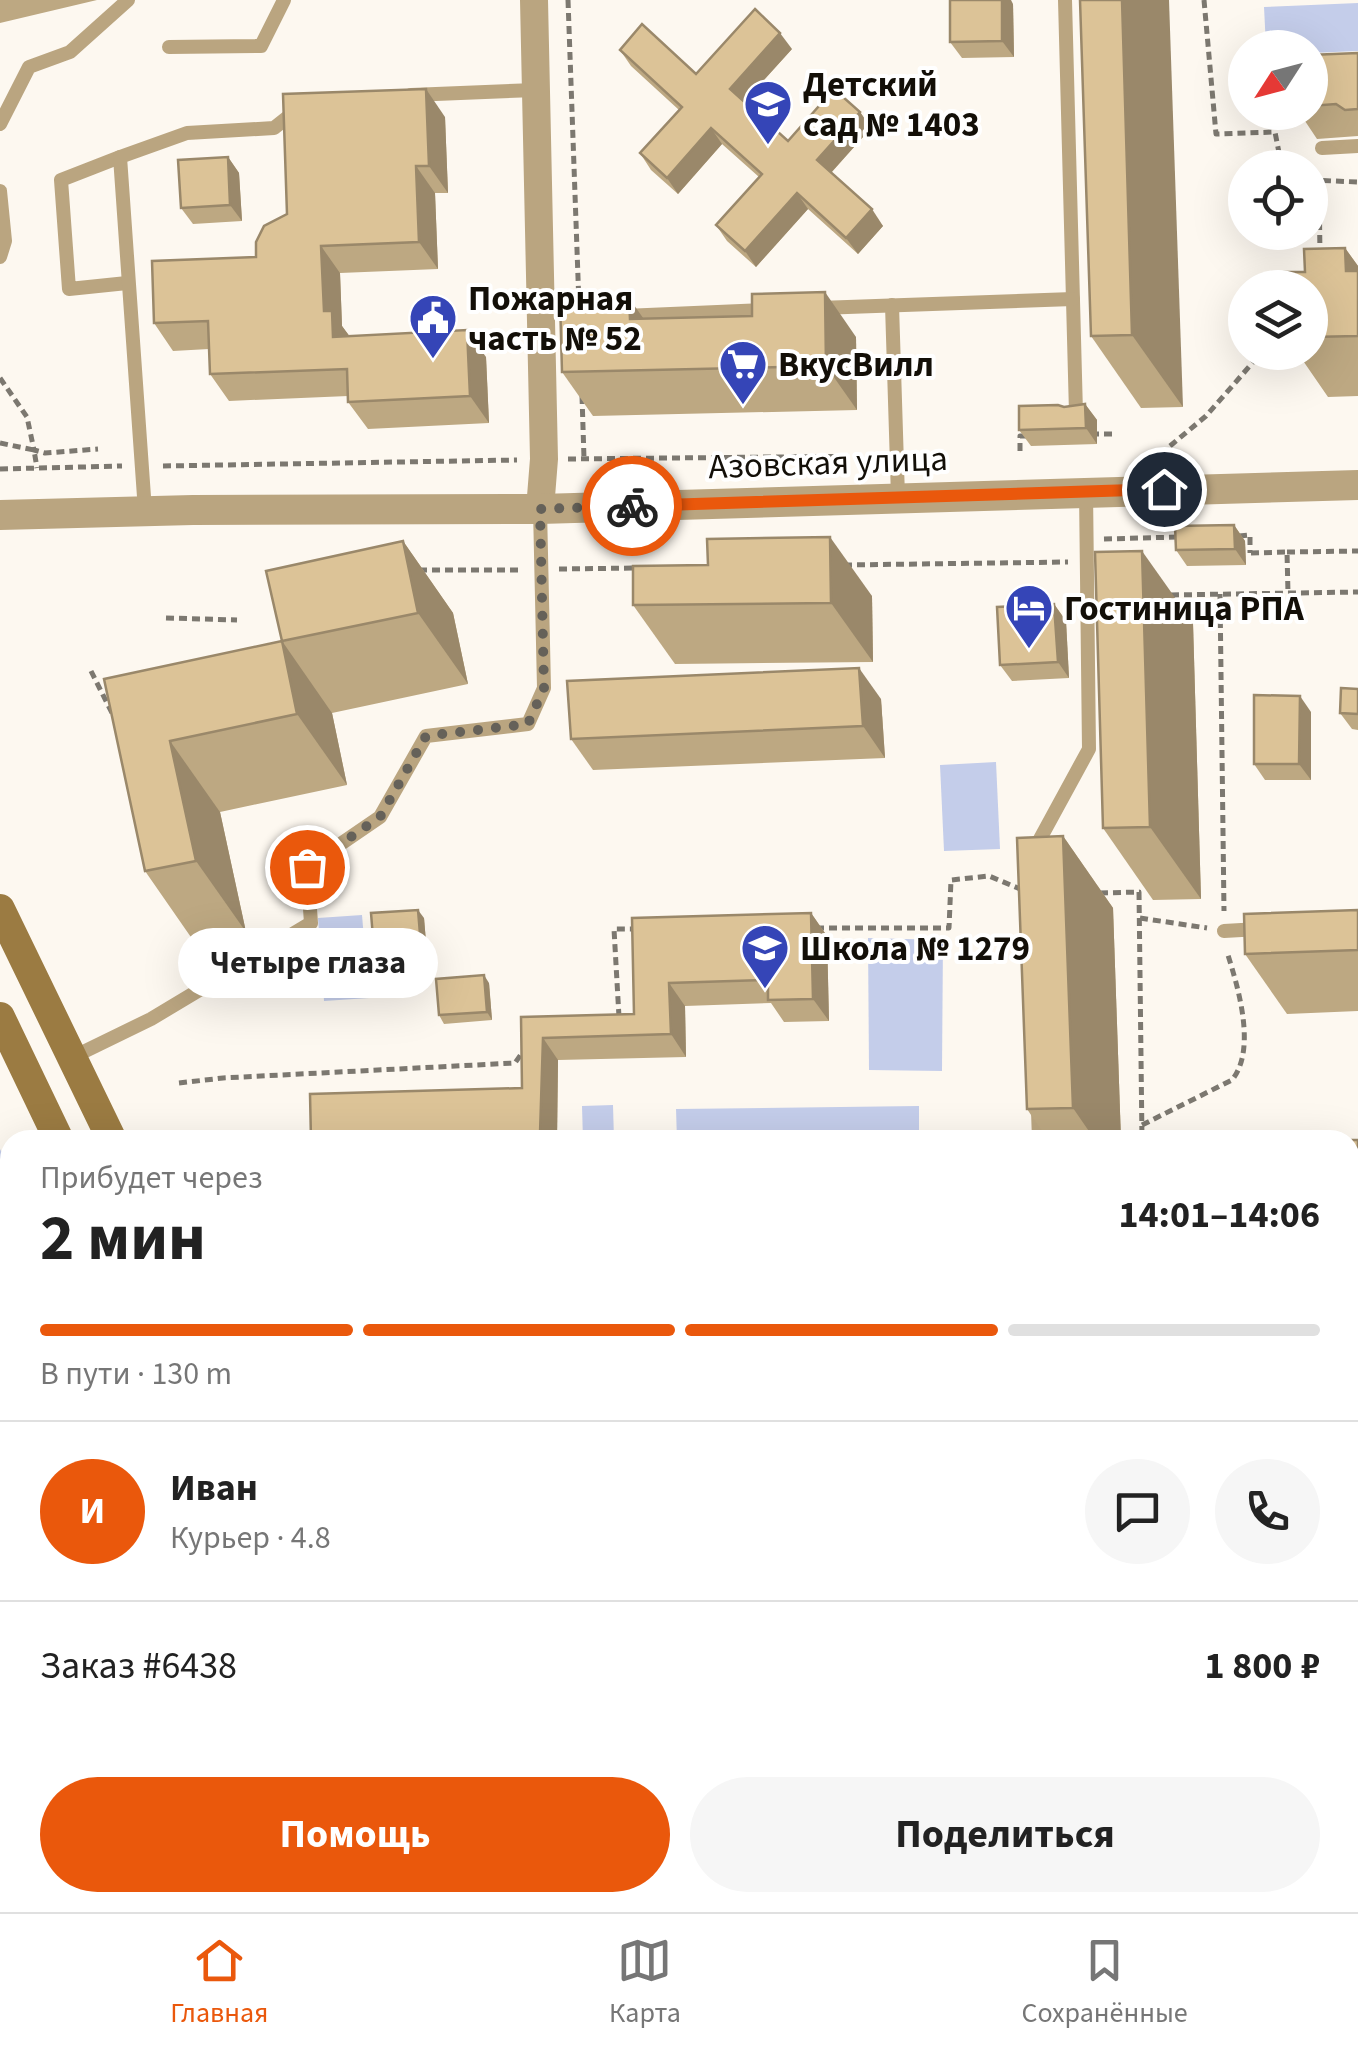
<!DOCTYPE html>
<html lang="ru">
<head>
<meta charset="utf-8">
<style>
	body { margin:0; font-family:"Source Sans 3",sans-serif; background:#f6f6f6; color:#222; height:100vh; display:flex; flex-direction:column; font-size:38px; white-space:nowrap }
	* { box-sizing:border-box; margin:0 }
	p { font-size:32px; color:#767676 }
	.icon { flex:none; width:55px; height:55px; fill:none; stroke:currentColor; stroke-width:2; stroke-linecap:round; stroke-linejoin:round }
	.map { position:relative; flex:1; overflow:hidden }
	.drawer { position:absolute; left:0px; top:1130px; width:1360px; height:782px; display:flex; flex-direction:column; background:#fff; border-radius:30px 30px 0 0; box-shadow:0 10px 40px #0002 }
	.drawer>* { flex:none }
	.needle { width:65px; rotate:234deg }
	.fabs { position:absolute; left:1228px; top:30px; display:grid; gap:20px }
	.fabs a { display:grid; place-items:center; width:100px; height:100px; border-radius:50%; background:#fff; box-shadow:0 10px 40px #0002; font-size:50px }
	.pin { position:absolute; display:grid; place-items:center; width:85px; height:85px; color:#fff; margin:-42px; border:5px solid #fff; border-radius:50%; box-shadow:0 2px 10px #0007 }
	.courier { position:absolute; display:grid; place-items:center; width:100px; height:100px; margin:-50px; border:8px solid #ea580c; border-radius:50%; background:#fff; color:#222; box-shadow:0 2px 12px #0007 }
	.bubble { position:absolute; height:70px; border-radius:35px; background:#fff; box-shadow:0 10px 40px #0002; font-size:32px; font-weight:700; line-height:70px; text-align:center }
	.summary em { font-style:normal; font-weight:700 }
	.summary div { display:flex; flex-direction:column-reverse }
	.summary { display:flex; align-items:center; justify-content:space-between; height:170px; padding:0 40px }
	h1 { font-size:65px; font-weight:700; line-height:75px }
	.bar { display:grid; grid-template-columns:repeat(4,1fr); gap:15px 10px; align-content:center; height:120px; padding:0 40px }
	.bar i { height:12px; border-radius:8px; background:#e0e0e0 }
	.bar .current { background:#ea580c }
	.bar p { grid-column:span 4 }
	.line { display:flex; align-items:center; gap:25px; padding:0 40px; border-top:2px solid #e0e0e0 }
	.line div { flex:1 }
	.round { display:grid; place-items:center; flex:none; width:105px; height:105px; border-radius:52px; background:#f6f6f6 }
	.button { display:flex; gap:20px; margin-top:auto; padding:20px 40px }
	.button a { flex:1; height:115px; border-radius:60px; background:#ea580c; color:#fff; font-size:40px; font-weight:700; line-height:115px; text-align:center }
	.button a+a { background:#f6f6f6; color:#222 }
	.tabs { display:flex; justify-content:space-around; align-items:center; height:140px; border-top:2px solid #e0e0e0; background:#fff; font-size:28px; color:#767676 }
	.tabs a { display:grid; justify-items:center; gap:5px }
	.tabs .current { color:#ea580c }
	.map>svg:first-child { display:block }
	.green { fill:#c4cdea }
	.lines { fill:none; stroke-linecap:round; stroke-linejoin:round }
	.path { stroke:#7c7870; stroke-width:5; stroke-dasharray:8 5; stroke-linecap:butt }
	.service { stroke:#baa580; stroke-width:14 }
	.minor { stroke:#baa580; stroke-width:28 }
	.tertiary { stroke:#baa580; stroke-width:30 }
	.secondary { stroke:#9b7b42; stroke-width:30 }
	.wall { fill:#bda882 }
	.shaded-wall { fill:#9a886a }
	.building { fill:#dcc397; stroke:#9a886a; stroke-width:2.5 }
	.done { stroke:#656159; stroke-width:10; stroke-dasharray:0 18 }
	.route { stroke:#ea580c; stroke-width:12 }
	.labels { text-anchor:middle; stroke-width:8; stroke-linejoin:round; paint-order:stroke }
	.poi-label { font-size:35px; font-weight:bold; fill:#130f08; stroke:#fff; text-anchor:start }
	.street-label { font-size:35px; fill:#130f08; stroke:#fff }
</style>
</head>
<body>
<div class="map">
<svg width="1358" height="1912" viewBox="0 0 1358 1912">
	<rect width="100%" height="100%" fill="#fdf8f0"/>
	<g class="green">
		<path d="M1358,3V51L1310,53V48L1266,47L1264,7Z"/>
		<path d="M996,762L1000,849L944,851L940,765Z"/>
		<path d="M362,915L369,998L324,1001L318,918Z"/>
		<path d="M868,938L943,940L942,1071L869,1070Z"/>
		<path d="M613,1105L614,1140H583L582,1106Z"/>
		<path d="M919,1106V1140H677L676,1109Z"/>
		<path d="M0,1149L10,1169V1902H318L321,1912H0Z"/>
	</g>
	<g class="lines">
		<g class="path">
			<path d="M568,0L579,305"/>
			<path d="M1204,0L1216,134L1275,132L1282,168"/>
			<path d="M1310,180L1358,182"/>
			<path d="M1319,183L1320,255"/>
			<path d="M0,378L27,417L34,450L45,453L98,449"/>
			<path d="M582,396L584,458"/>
			<path d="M1091,434H1113"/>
			<path d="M0,443L34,450L37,468"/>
			<path d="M1170,446L1206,416L1262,352"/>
			<path d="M1020,451V436H1030"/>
			<path d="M568,459L877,456"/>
			<path d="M163,466L517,460"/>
			<path d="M0,469L122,466"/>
			<path d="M1239,536L1250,535V553"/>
			<path d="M1104,539L1178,537"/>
			<path d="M1287,552L1358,551"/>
			<path d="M1251,553L1287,552L1288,593"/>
			<path d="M844,565L1068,562"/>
			<path d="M559,569L638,568"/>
			<path d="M419,570H523"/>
			<path d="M1220,594L1224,911"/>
			<path d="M1171,595L1358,592"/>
			<path d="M166,618L237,620"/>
			<path d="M91,671L112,713"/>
			<path d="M1100,893L1139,892L1142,1140"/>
			<path d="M1140,918L1207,928"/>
			<path d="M816,928H949L951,880L989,876L1025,891"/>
			<path d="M619,1017L614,929H635"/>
			<path d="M179,1083L223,1078L515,1063L524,1050"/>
			<path d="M1142,1125L1232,1080C1257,1049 1238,987 1227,952"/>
			<path d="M0,1327L10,1323"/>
			<path d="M1350,1516L1358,1524"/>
			<path d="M1350,1628L1358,1649"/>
			<path d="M1350,1687L1358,1685"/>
			<path d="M565,1902L568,1912"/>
			<path d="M113,1912V1902"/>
		</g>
		<g class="service">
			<path d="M1065,0L1076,413"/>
			<path d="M169,47L261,46L284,0"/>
			<path d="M411,95L535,90"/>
			<path d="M0,124L29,67L70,52L128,0"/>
			<path d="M1322,148L1358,146"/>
			<path d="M120,157L61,180L69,289L127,283"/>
			<path d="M0,191L5,241L0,257"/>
			<path d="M892,305L898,497"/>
			<path d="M819,308L1073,299"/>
			<path d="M624,316L767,310"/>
			<path d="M145,511L120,157L187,133L274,128L298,109"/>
			<path d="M1034,850L1089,749L1086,491"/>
			<path d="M1224,931L1259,929"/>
			<path d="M73,1057L151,1019L311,923L307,867L380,817L426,736L528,724L544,688L540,509"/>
			<path d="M1038,1111L1039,1140"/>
			<path d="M1350,1283H1358"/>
			<path d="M951,1902L955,1912"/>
			<path d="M808,1912L827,1902"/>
		</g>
		<path class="minor" d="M534,0L544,459L540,509"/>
		<path class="tertiary" d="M0,515L193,510L540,509L1358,485"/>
		<g class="secondary">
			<path d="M0,909L112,1140"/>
			<path d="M0,1017L59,1140"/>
			<path d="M389,1902L392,1912"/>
			<path d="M452,1902L456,1912"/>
		</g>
	</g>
	<g class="wall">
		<path d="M0,0H97L0,23Z"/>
		<path d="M1080,0L1183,407L1141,408L1091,336Z"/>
		<path d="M1013,4L1014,57L962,58L950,42Z"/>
		<path d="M792,49L744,102L788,141L860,112L871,128L831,173L883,226L858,254L808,209L756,267L727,241L716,225L759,177L722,144L678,194L651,170L640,153L679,110L631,66L620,50L696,74Z"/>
		<path d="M1358,53V136L1317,139L1299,112H1310V55Z"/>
		<path d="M445,117L448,193H435L438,269L340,273L342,326L349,336L486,357L489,423L368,429L348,402V396L229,401L210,374L209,349L173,351L154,323L256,257L287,214Z"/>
		<path d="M228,157L239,173L242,221L193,224L181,208Z"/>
		<path d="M1345,248L1358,266V396L1328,397L1297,352H1310V288Z"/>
		<path d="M752,316L856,337L857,410L593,416L562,372L644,318Z"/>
		<path d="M1085,404L1097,420V444L1031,446L1019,430L1064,407Z"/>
		<path d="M1234,525L1245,541L1246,565L1187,566L1176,550Z"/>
		<path d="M403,541L453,613L468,684L332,713L347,785L220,812L246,932L195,943L145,871L104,679L282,641Z"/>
		<path d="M708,565L872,596L873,662L675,664L633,605Z"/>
		<path d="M1054,604L1066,621L1069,678L1012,681L1000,665Z"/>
		<path d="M1193,623L1201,899L1153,900L1103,828Z"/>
		<path d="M1358,689V730L1352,729L1340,713Z"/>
		<path d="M881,699L885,758L593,770L571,739Z"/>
		<path d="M1311,712V780H1265L1254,764Z"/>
		<path d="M1063,836L1113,908L1121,1140H1048L1027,1109Z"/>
		<path d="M1358,910V1011L1287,1014L1245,954Z"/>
		<path d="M811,913L827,936L829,1021L784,1022L771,1003L685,1006L686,1057L558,1060L557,1140H311L522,1088L521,1017L634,1014L632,918Z"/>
		<path d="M424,918L427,954L380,958L374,950Z"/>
		<path d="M489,983L492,1020L444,1024L439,1015Z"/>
		<rect x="1350" y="1140" width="8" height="98"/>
		<path d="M10,1641V1709L0,1714V1644Z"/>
		<path d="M661,1902H796L776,1912H667Z"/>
	</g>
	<g class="shaded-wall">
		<path d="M1002,0H1011L1013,4L1014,57L1002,41Z"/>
		<path d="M1122,0H1169L1183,407L1132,335Z"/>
		<path d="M780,33L792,49L741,105L730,89Z"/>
		<path d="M426,89L445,117L448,193L429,166Z"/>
		<path d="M860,112L871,128L828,176L817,160Z"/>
		<path d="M711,128L722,144L678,194L667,178Z"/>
		<path d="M228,157L239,173L242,221L230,205Z"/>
		<path d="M416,166L435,193L438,269L419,242Z"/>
		<path d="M797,193L808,209L756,267L745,251Z"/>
		<path d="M872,209L883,226L858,254L846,238Z"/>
		<path d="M321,246L340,273L342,326L351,338L333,337L324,311Z"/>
		<path d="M1345,248L1358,266V288L1346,271Z"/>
		<path d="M825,292L856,337L857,410L826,366Z"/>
		<path d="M629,298L660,342L630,319Z"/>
		<path d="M467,330L486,357L489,423L470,396Z"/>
		<path d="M1085,404L1097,420V444L1086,428Z"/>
		<path d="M1234,525L1245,541L1246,565L1235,549Z"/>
		<path d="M830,537L872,596L873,662L831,603Z"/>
		<path d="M403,541L453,613L468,684L418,613Z"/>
		<path d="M1142,551L1193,623L1201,899L1150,827Z"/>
		<path d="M1054,604L1066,621L1069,678L1058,662Z"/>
		<path d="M282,641L332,713L347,785L297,714Z"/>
		<path d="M859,668L881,699L885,758L863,726Z"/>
		<path d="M1300,696L1311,712V780L1299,764Z"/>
		<path d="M170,741L220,812L246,932L196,861Z"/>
		<path d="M1063,836L1113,908L1121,1140H1095L1073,1108Z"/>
		<path d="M418,910L424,918L427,954L421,946Z"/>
		<path d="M811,913L827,936L829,1021L813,999Z"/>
		<path d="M484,975L489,983L492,1020L487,1012Z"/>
		<path d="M669,983L685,1006L686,1057L671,1034Z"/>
		<path d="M543,1038L558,1060L557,1140H545L540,1134Z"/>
	</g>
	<g class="building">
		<path d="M950,0H1002V41L950,42Z"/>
		<path d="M1080,0H1122L1132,335L1091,336Z"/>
		<path d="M755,9L780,33L730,89L788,141L834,89L860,112L817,160L872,209L846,238L797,193L745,251L716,225L762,174L711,128L667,178L640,153L682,107L620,50L642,24L696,74Z"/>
		<path d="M1358,53V109L1345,110L1336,104L1310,106V55Z"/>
		<path d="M426,89L429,166H416L419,242L321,246L324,311H332L333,337L467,330L470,396L348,402L347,369L210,374L208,321L154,323L152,261L256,257V242L264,226L287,214L283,94Z"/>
		<path d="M228,157L230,205L181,208L178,160Z"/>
		<path d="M1345,248L1346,271H1358V336L1310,337V288H1285L1284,272H1305L1304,249Z"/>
		<path d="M825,292L826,366L562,372L560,299L629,298L630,319L752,316V294Z"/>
		<path d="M1085,404L1086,428L1019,430V406L1058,405L1064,407Z"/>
		<path d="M1234,525L1235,549L1176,550L1175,526Z"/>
		<path d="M830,537L831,603L633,605V566L708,565L707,539Z"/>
		<path d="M403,541L418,613L282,641L266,571Z"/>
		<path d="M1142,551L1150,827L1103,828L1095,552Z"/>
		<path d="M1054,604L1058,662L1000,665L997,607Z"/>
		<path d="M282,641L297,714L170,741L196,861L145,871L104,679Z"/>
		<path d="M859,668L863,726L571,739L567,681Z"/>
		<path d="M1341,688L1358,689V714L1340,713Z"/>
		<path d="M1254,695L1300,696L1299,764H1254Z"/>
		<path d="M1063,836L1073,1108L1027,1109L1017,838Z"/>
		<path d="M418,910L421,946L374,950L371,913Z"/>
		<path d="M1358,910V950L1245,954L1244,914Z"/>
		<path d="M811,913L813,999L768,1000V980L669,983L671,1034L543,1038L540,1134L311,1140L310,1094L522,1088L521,1017L634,1014L632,918Z"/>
		<path d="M484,975L487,1012L439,1015L436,979Z"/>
		<path d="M1349,1140H1358V1183H1350Z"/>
		<path d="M5,1479L10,1483V1577L0,1564V1480Z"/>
		<path d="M9,1639L10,1642V1682L0,1688V1644Z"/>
	</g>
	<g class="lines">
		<path class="done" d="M307,867L380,817L426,736L528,724L544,688L540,509L632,506"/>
		<path class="route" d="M632,506L1164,489"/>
	</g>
	<defs>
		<g id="school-pin" transform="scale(2.5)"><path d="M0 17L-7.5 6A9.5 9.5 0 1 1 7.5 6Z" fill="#3545b7" stroke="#fff"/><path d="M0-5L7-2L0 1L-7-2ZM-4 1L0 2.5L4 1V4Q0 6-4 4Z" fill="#fff"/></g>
		<g id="civic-pin" transform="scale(2.5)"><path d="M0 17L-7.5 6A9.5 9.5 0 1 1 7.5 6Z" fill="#3545b7" stroke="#fff"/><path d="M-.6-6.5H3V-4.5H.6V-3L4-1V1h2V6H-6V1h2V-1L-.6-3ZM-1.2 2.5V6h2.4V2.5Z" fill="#fff"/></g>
		<g id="supermarket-pin" transform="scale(2.5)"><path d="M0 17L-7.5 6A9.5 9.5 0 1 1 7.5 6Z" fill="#3545b7" stroke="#fff"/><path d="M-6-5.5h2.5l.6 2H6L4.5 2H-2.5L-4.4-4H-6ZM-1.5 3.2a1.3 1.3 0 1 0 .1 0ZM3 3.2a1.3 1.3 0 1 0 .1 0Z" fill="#fff"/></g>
		<g id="hotel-pin" transform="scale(2.5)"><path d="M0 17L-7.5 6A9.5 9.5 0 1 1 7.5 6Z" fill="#3545b7" stroke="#fff"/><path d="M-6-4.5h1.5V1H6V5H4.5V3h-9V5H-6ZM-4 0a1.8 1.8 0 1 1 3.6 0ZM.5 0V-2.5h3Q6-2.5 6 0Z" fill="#fff"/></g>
	</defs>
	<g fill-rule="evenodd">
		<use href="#school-pin" x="768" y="104"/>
		<use href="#civic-pin" x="433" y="318"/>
		<use href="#supermarket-pin" x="743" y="364"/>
		<use href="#hotel-pin" x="1029" y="608"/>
		<use href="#school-pin" x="765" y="948"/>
	</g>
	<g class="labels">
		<g class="poi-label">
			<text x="803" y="96">Детский<tspan x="803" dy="40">сад № 1403</tspan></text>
			<text x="468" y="310">Пожарная<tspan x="468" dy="40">часть № 52</tspan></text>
			<text x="778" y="376">ВкусВилл</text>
			<text x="1064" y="620">Гостиница РПА</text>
			<text x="800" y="960">Школа № 1279</text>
		</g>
		<g class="street-label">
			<text transform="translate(828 462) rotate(-2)" y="12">Азовская улица</text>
		</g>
	</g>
</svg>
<div class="fabs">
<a><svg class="needle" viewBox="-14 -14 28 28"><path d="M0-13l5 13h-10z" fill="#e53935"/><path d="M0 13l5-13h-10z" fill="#767676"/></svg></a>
<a><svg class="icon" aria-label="locate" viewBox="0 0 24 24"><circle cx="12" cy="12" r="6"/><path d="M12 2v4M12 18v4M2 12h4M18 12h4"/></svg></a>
<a><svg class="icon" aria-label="layers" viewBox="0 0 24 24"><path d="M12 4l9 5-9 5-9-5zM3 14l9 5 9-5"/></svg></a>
</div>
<div class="pin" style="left:307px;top:867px;background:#ea580c"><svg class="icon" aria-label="bag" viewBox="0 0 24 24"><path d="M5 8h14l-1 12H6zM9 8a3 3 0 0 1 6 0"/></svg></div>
<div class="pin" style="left:1164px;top:489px;background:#1f2937"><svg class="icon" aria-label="home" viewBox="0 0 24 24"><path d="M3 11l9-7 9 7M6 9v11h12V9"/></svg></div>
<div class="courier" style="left:632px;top:506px"><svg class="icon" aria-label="bike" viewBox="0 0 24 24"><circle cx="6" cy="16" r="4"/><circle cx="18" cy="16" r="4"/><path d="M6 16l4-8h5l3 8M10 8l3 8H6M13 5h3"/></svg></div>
<div class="bubble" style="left:178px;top:928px;width:260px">Четыре глаза</div>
<section class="drawer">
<div class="summary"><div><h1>2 мин</h1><p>Прибудет через</p></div><em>14:01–14:06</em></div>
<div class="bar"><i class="current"></i><i class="current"></i><i class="current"></i><i></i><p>В пути · 130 m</p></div>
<div class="line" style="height:180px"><b class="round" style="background:#ea580c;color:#fff">И</b><div><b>Иван</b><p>Курьер · 4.8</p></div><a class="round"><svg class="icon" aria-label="chat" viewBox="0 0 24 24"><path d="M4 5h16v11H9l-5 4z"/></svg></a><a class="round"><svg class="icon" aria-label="phone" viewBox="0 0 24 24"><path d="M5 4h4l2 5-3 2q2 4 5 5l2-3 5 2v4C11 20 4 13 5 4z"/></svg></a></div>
<div class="line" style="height:130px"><div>Заказ #6438</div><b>1 800 ₽</b></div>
<div class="button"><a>Помощь</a><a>Поделиться</a></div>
</section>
</div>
<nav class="tabs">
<a class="current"><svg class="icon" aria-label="home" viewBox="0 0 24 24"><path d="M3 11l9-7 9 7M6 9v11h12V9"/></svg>Главная</a>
<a><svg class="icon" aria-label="map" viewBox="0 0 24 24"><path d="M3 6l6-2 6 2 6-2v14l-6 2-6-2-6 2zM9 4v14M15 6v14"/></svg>Карта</a>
<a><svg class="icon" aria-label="saved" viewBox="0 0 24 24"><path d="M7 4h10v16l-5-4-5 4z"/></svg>Сохранённые</a>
</nav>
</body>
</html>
